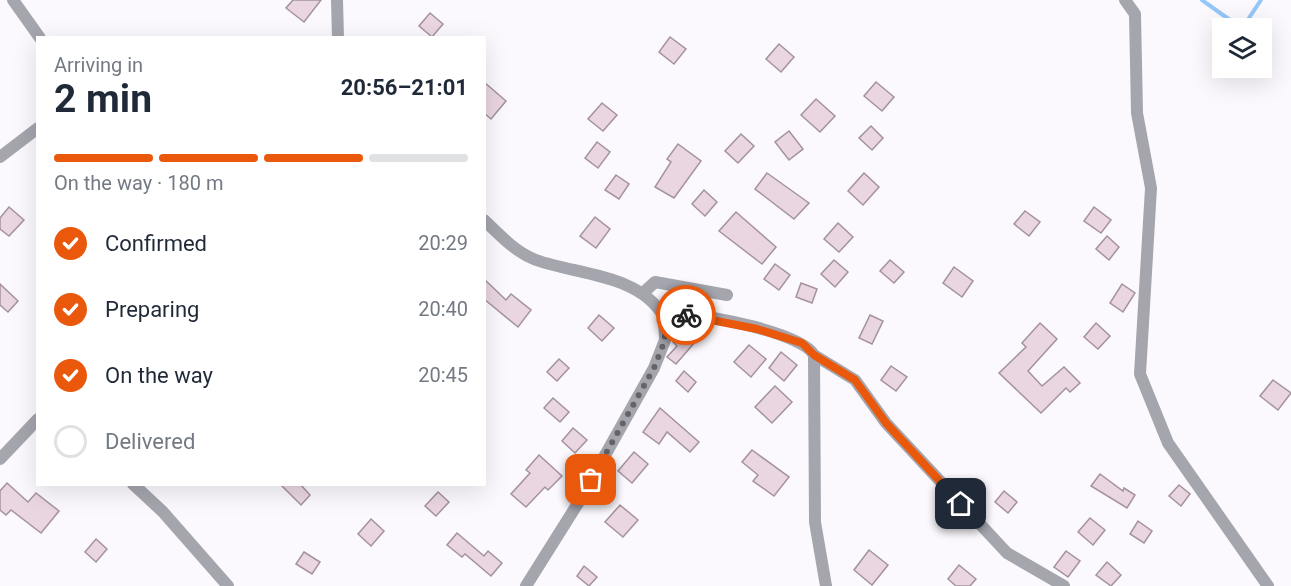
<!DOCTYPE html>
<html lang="en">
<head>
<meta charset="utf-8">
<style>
	body { margin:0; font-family:Roboto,sans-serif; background:#f6f6f7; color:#1f2937; height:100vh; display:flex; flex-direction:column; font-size:22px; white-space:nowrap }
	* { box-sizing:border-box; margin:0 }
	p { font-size:20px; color:#747a83 }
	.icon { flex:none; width:33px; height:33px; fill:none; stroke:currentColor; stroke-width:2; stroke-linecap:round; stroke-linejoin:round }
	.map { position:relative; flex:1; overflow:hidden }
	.sheet { position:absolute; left:36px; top:36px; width:450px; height:450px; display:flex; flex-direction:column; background:#fff; border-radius:0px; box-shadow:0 6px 24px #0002 }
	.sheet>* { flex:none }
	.fabs { position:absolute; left:1212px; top:18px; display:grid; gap:12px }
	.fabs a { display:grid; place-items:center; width:60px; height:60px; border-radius:0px; background:#fff; box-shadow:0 6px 24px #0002; font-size:30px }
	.pin { position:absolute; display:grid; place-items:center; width:51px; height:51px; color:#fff; margin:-26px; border-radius:12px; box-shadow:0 3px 9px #0006 }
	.courier { position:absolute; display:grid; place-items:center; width:60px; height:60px; margin:-30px; border:4px solid #ea580c; border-radius:50%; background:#fff; color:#222; box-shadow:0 2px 8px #0007 }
	.headline em { font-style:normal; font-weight:700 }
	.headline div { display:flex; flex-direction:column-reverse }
	.headline { display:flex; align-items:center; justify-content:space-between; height:102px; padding:0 18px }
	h1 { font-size:39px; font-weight:700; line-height:45px }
	.bar { display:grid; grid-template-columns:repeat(4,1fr); gap:9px 6px; align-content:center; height:72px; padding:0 18px }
	.bar i { height:8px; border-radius:4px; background:#e0e1e3 }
	.bar .selected { background:#ea580c }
	.bar p { grid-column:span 4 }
	ol { padding:0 18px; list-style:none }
	li { display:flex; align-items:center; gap:18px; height:66px }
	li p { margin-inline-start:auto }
	li .icon { padding:6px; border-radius:50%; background:#ea580c; color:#fff; stroke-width:4 }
	li:last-child { color:#747a83 }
	li i { width:33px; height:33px; border:3px solid #e0e1e3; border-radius:50% }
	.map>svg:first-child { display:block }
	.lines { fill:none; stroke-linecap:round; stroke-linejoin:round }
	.stream { stroke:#95c7f9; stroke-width:4 }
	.building { fill:#e9d6e0; stroke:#a4929c; stroke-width:1.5 }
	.street { stroke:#a4a5ad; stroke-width:12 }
	.done { stroke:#666368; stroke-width:6; stroke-dasharray:0 10.8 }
	.route { stroke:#ea580c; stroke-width:8 }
</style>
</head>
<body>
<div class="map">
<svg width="1291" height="586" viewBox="0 0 1291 586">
	<rect width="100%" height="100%" fill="#fbf9fd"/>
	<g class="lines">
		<path class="stream" d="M1202,0L1230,20L1247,21L1261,0"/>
	</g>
	<g class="building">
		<path d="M293,0H321L304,22L286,8Z"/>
		<path d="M430,13L443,24L432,37L419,26Z"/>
		<path d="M670,37L686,49L674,64L659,52Z"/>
		<path d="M779,44L794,57L781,72L766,59Z"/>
		<path d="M484,82L506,101L491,119L484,113Z"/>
		<path d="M876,82L894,97L882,111L864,96Z"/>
		<path d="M816,99L835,116L820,132L801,115Z"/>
		<path d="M602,103L617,115L603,131L588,119Z"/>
		<path d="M871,126L883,138L872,150L859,138Z"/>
		<path d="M789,131L803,149L789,160L775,142Z"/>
		<path d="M741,134L754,146L738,163L725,151Z"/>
		<path d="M597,142L610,152L598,168L585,158Z"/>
		<path d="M678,144L701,161L674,198L655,187L671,162L667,159Z"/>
		<path d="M767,173L809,203L794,219L755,189Z"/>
		<path d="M864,173L879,187L863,205L848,191Z"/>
		<path d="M616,175L629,184L619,199L605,190Z"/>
		<path d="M704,190L717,202L705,216L692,204Z"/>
		<path d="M9,207L24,220L9,236L0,229V218Z"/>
		<path d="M1094,207L1111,220L1101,233L1084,221Z"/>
		<path d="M1025,211L1040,222L1029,236L1014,224Z"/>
		<path d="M736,212L776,247L762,264L719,231Z"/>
		<path d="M595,217L610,229L596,248L580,236Z"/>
		<path d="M838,223L853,237L839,252L824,239Z"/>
		<path d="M1107,236L1119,247L1109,260L1096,249Z"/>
		<path d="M834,260L848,272L835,287L821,274Z"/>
		<path d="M890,260L904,272L894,283L880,271Z"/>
		<path d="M775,264L790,275L779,290L764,279Z"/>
		<path d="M954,267L973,281L962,297L943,283Z"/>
		<path d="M484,279L506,300L511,294L531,310L518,327L484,299Z"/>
		<path d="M801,283L817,289L812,303L796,297Z"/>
		<path d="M0,284L18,301L8,312L0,305Z"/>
		<path d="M1122,284L1135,293L1123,312L1110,303Z"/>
		<path d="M599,315L614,328L602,341L588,328Z"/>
		<path d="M870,315L883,321L872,344L859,338Z"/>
		<path d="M1040,323L1057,339L1028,371L1042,386L1064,367L1080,383L1070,392L1066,388L1041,413L999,373L1026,347L1022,343Z"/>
		<path d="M1096,323L1110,336L1098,349L1084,337Z"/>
		<path d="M680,329L695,342L676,364L667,357L677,346L673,342V337Z"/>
		<path d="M749,345L766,359L751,377L734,362Z"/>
		<path d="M781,352L797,365L784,381L769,368Z"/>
		<path d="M559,359L569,368L557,381L547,372Z"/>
		<path d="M891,366L907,377L896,391L881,380Z"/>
		<path d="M684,371L696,382L688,392L676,381Z"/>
		<path d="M1273,380L1291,393L1278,410L1260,396Z"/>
		<path d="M775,386L792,402L772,423L755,407Z"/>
		<path d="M553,398L569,412L560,422L544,408Z"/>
		<path d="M660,408L699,442L690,452L667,432L659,444L643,432Z"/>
		<path d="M573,428L587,440L575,453L562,441Z"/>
		<path d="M752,450L789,477L774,496L753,481L758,475L742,462Z"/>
		<path d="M634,452L648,464L632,483L618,471Z"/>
		<path d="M539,455L562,476L548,490L545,487L526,507L511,494L530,473L526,470Z"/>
		<path d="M1100,474L1123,491L1124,488L1135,495L1127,508L1091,486Z"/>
		<path d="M7,483L28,502L36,493L59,511L41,533L11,510L6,515L0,510V491Z"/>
		<path d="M280,484H300L310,495L301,505Z"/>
		<path d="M1179,485L1190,494L1181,506L1169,496Z"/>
		<path d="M1004,491L1017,502L1008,513L995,502Z"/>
		<path d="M438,492L449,502L436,516L425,506Z"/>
		<path d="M620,505L638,520L623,537L605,522Z"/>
		<path d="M1090,518L1105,530L1093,545L1078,532Z"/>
		<path d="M371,519L384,531L371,546L358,534Z"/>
		<path d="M1138,521L1152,531L1144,543L1130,534Z"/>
		<path d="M457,533L484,556L488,551L502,563L491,576L465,554L462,557L447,545Z"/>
		<path d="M96,539L107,549L96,562L85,552Z"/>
		<path d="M869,550L888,565L872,585L854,570Z"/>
		<path d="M1066,551L1080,561L1068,577L1054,567Z"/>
		<path d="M304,552L320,562L312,574L296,564Z"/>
		<path d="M1107,562L1121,575L1111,586L1096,575Z"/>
		<path d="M959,565L976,579L970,586H956L948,579Z"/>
		<path d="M584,566L597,577L589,586L577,576Z"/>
	</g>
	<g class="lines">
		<g class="street">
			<path d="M13,0L40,38"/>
			<path d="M337,0L338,38"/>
			<path d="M1125,0L1135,14L1137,113L1151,188L1140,374L1168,443L1268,586"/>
			<path d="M0,157L38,128"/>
			<path d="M484,220C500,235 515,252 536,260C578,275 640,274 664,317"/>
			<path d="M643,293L655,282L727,295"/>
			<path d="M814,355L855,380L886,423L1007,553L1064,586"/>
			<path d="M0,459L38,419"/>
			<path d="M133,484L163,512L228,586"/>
			<path d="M526,586L580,500L654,368L665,340L664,317C672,317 680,315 687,315C712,315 803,334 814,355L815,522L826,586"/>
		</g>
	</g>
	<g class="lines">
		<path class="done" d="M591,480L654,368L665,340L664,317L686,315"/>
		<path class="route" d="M686,315L757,329L802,343L814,355L855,380L886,423L961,504"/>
	</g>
</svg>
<div class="fabs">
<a><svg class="icon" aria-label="layers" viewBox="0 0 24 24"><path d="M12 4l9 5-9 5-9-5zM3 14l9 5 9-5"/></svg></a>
</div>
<div class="pin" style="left:591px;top:480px;background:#ea580c"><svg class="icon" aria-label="bag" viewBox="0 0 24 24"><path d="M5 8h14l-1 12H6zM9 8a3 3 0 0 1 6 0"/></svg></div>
<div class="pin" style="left:961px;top:504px;background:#1f2937"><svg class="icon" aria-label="home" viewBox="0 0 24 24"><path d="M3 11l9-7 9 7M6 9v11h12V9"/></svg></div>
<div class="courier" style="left:686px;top:315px"><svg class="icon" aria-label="bike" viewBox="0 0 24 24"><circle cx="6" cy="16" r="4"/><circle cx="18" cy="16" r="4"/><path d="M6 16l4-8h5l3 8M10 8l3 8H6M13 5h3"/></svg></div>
<section class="sheet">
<div class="headline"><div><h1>2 min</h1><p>Arriving in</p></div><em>20:56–21:01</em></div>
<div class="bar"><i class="selected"></i><i class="selected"></i><i class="selected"></i><i></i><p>On the way · 180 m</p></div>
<ol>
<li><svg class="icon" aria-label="check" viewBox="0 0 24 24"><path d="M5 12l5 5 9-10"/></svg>Confirmed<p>20:29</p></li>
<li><svg class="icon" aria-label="check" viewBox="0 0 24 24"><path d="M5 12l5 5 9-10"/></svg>Preparing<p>20:40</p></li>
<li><svg class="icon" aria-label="check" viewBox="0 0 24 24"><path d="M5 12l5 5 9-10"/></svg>On the way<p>20:45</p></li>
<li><i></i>Delivered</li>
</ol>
</section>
</div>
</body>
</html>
